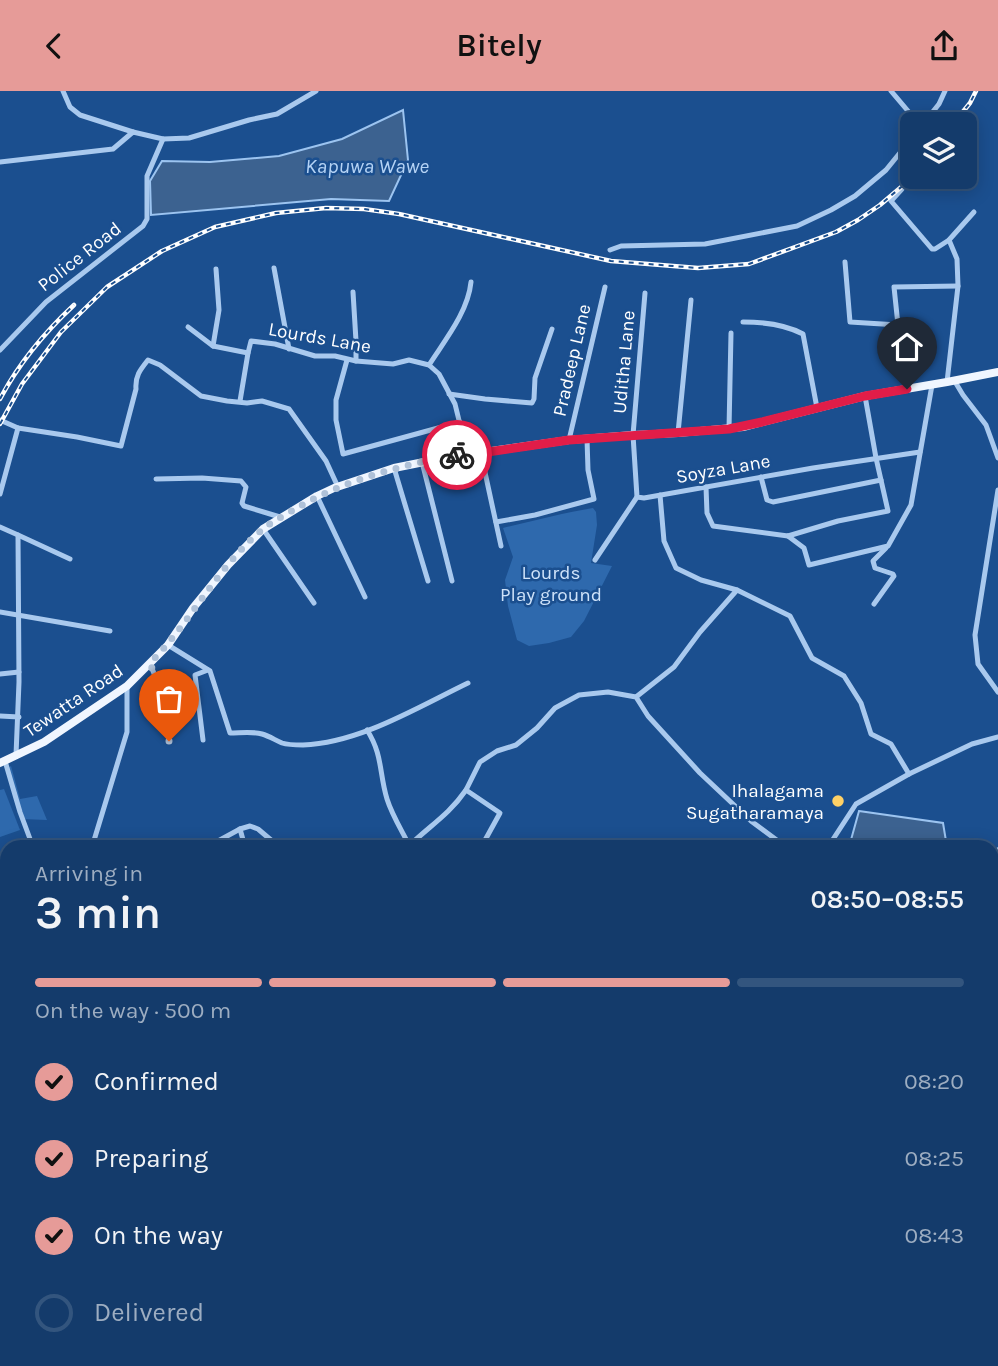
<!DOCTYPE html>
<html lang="en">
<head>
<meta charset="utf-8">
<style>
	body { margin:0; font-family:Karla,sans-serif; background:#1d4271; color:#f1f3f6; height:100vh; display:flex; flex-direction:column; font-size:26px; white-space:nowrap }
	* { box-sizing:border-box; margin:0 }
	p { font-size:23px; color:#9dadc1 }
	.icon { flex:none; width:38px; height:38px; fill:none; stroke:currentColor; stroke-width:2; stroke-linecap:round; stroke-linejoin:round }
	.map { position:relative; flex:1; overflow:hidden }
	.panel { position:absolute; left:0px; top:749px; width:999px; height:527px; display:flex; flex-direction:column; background:#143b6b; border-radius:21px 21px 0 0; box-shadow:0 4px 18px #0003,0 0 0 2px #33557e }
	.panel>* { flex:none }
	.tools { position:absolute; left:900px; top:21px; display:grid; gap:14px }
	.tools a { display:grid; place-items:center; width:77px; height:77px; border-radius:10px; background:#143b6b; box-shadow:0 4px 18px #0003,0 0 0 2px #33557e; font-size:35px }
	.pin { position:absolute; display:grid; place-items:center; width:60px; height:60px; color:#fff; margin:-72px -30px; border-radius:50% 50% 50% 0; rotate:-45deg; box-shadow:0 0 7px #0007 }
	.pin .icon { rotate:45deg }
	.courier { position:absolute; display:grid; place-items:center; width:70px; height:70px; margin:-35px; border:5px solid #e11d48; border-radius:50%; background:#fff; color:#222; box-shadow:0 2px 9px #0007 }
	.summary em { font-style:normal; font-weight:600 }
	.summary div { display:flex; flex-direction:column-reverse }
	.summary { display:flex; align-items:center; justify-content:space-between; height:119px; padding:0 35px }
	h1 { font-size:46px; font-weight:600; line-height:52px }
	.bar { display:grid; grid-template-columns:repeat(4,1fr); gap:10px 7px; align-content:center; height:84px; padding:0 35px }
	.bar i { height:9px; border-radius:5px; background:#33557e }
	.bar .current { background:#e69b98 }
	.bar p { grid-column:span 4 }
	ol { padding:0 35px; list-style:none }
	li { display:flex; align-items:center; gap:21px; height:77px }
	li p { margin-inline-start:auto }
	li .icon { padding:7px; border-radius:50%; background:#e69b98; color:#111; stroke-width:4 }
	li:last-child { color:#9dadc1 }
	li i { width:38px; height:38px; border:4px solid #33557e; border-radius:50% }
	header { display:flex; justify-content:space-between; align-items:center; height:91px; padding:0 35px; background:#e69b98; color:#111; font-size:32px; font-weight:600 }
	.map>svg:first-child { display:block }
	.green { fill:#2e69ad }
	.water { fill:#3c6290; stroke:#9cc4f0; stroke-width:2 }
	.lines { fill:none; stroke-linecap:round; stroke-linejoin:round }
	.street { stroke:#a9c9ee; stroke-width:5 }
	.secondary { stroke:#d6e6fa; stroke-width:7 }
	.primary { stroke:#f0f6ff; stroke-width:8 }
	.rail-casing { stroke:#fff; stroke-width:4.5 }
	.rail { stroke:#1b4f8f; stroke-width:2; stroke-dasharray:5; stroke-linecap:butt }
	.done { stroke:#afc1d8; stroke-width:7; stroke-dasharray:0 12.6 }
	.route { stroke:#e11d48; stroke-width:9 }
	.poi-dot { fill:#ffd166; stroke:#1b4f8f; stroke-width:2.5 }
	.labels { text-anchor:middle; stroke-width:5; stroke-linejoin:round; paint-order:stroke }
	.street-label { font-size:19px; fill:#fff; stroke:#1b4f8f }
	.park-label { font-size:19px; fill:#cfe3fa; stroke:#1b4f8f }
	.poi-label { font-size:19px; fill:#fff; stroke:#1b4f8f; text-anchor:end }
	.water-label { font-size:21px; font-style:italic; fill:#b5d3f5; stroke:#1b4f8f }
</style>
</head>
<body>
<header><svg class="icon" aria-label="back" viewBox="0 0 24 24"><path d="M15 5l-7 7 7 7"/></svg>Bitely<svg class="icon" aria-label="share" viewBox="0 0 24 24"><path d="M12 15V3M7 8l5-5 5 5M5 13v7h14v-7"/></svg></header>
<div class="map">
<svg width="998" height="1275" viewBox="0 0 998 1275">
	<rect width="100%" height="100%" fill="#1b4f8f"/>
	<g class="green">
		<path d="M593,417L596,421L597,434L591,472L612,475L584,530L571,546L549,552L529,555L517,549L508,515L505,489L513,466L503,437C533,430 562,422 593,417Z"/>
		<path d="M11,675L20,708L37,705L47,729L22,728L8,677Z"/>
		<path d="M4,698L20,739L0,746V699Z"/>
	</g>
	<g class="water">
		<path d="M403,19L408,69L389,110L331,108L151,124L150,90L162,70L210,71L279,65L342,48Z"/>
		<path d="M859,720L943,732L947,756H849Z"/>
	</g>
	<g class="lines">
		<g class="street">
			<path d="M63,0L70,16L80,24L133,41"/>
			<path d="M891,0L919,33"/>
			<path d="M923,33L939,13L945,0"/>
			<path d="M163,48L189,47L249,29L277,23L316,0"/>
			<path d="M0,71L113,58L133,41L163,48L147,85V128L143,135L46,211L0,259"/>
			<path d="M902,98L891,110L932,158H935L949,149L957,168L958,195L947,291"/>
			<path d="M949,149L974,121"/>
			<path d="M610,159L621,155L705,153L797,135L831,119L855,105L886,79L912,47"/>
			<path d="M845,171L850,231L898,234L907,298"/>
			<path d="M274,177L289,258"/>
			<path d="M216,178L219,219L213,255L248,262"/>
			<path d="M353,201L356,250V270"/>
			<path d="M645,202L633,344L637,406L644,407L813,377L920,361"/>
			<path d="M743,231C764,231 784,233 803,243L817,317"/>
			<path d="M898,234L894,196L958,195"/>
			<path d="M188,236L213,255"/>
			<path d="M347,269L336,309V329L343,363L460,331"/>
			<path d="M429,274C445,249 468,221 471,191"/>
			<path d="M954,289L963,304L986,334L998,367"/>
			<path d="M449,303L485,308L532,312L534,308L535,287L552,238"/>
			<path d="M240,310L248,262L251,250L275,253L315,265H335L356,270L393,273L409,269L429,274L439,283L455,313L467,362"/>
			<path d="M0,329L18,337L77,346L121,355L136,298C135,285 140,279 148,269L160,274L201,305L227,310L247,312L262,310L289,318L326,370L338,396"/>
			<path d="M729,338L731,242"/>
			<path d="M678,342L691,209"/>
			<path d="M569,349L605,196"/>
			<path d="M481,363L501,455"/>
			<path d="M422,371L452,490"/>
			<path d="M394,377L428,490"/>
			<path d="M761,386L767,409L773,411L881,389"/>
			<path d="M156,388L202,387L241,390L246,396L242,412L244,415L280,426"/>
			<path d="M706,396L707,422L713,435L788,445L838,430L888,420L876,367L865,305"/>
			<path d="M998,399L975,544L978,573L998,601"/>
			<path d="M0,403L18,337"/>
			<path d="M317,405L365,506"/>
			<path d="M496,431L535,424L594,408L588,379L587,348"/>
			<path d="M0,436L18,444L19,591L16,664"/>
			<path d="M263,438L314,512"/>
			<path d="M18,444L70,468"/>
			<path d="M788,445L804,457L809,474L888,455L911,414L932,294"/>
			<path d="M595,469L637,406"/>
			<path d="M737,499L790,525L812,567L844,585L861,612L871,643L891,653L909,683"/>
			<path d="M874,513L894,485L893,483L875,477L873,470L886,457"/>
			<path d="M0,521L110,540"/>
			<path d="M168,554L210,580L230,642C240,642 252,640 262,643C269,645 275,649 282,652C288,654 296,654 303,654C360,652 418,616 468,592"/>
			<path d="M150,572L161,601L169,650"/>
			<path d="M0,583L19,581"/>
			<path d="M636,606L674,576L700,541L737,499L701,489L676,477L664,450L660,404"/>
			<path d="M0,625L19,626"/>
			<path d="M367,639C383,664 379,682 387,708C392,724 402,740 409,754"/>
			<path d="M203,649L195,584L208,579"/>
			<path d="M5,670L20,721L33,756"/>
			<path d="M466,699L480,671L497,660L516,654L537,637L555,617L579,604L608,601L636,606L648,625L700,682L751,730L786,756"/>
			<path d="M240,738L245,756"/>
			<path d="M92,756L127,641V596"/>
			<path d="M207,756L240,738L250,735L258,738L271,749L285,756"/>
			<path d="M408,756C429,735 448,725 466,699L500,722L484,751L489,756"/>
			<path d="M828,756L856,713L909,683L972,653L998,646"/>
			<path d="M992,767L998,759"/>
			<path d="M992,858L998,869"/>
			<path d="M0,933L7,917"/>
			<path d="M992,955L998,950"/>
			<path d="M992,1033L998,1036"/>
			<path d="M992,1100L998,1102"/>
			<path d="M0,1222L7,1223"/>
			<path d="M0,1237L7,1238"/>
			<path d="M107,1269L115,1275"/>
			<path d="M192,1269L200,1275"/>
			<path d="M366,1269L372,1275"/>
			<path d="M13,1275L14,1269"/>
			<path d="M433,1275L439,1269"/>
			<path d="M500,1275L503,1269"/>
			<path d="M550,1275L554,1269"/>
			<path d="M611,1275L612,1269"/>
			<path d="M791,1275V1269"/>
			<path d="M928,1275L929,1269"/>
			<path d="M955,1275L956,1269"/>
		</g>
		<path class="secondary" d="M992,1251L998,1253"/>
		<g class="primary">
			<path d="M0,672L44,651L127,595L168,554L193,517L228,474L263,438L317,405L334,397L394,377L449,366L569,349L633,344L678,342L743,336L865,305L947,291L998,281"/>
			<path d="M0,1028L5,1038"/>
			<path d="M241,1269L243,1275"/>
		</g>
		<g class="rail-casing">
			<g id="rail">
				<path d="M953,33L970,12L976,0"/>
				<path d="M0,308C19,272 45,241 74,214"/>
				<path d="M0,333L22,293L61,241L107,196L162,160L215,136L276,122L326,117L364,118L399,123L611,170L698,177L749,173L836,141L858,129L880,114L913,86"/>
			</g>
		</g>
		<use href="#rail" class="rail"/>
	</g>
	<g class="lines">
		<path class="done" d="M169,650L161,601L150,572C179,543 200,508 226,476C237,463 250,448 263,438C273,430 285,424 295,418C345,389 401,374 457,364"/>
		<path class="route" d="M457,364L481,362L569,349L729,338L762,331L865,305L907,298"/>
	</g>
	<circle class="poi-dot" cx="838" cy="710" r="7"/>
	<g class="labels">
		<g class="street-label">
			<text transform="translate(79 165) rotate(-38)" y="7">Police Road</text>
			<text transform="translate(320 246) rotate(10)" y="7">Lourds Lane</text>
			<text transform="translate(571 269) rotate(-77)" y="7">Pradeep Lane</text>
			<text transform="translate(623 271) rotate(-85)" y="7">Uditha Lane</text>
			<text transform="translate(723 377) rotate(-10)" y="7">Soyza Lane</text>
			<text transform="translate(73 609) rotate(-34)" y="7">Tewatta Road</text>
		</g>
		<g class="park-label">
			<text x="551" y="488">Lourds<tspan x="551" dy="22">Play ground</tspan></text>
		</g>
		<g class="poi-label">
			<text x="824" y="706">Ihalagama<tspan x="824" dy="22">Sugatharamaya</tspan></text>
		</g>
		<g class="water-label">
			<text x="367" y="82">Kapuwa Wawe</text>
		</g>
	</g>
</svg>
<div class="tools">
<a><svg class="icon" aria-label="layers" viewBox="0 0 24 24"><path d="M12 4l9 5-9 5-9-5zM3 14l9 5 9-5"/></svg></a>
</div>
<div class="pin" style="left:169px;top:650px;background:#ea580c"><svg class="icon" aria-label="bag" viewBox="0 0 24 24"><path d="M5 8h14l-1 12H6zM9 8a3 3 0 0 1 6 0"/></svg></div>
<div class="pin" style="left:907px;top:298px;background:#1f2937"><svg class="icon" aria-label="home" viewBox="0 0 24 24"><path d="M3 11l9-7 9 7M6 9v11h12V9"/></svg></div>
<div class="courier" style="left:457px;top:364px"><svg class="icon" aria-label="bike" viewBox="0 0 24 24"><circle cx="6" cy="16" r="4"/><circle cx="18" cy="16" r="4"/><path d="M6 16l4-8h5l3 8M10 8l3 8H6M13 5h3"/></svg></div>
<section class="panel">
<div class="summary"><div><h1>3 min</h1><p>Arriving in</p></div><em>08:50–08:55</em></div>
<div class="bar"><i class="current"></i><i class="current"></i><i class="current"></i><i></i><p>On the way · 500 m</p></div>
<ol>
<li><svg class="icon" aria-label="check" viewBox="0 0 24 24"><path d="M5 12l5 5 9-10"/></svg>Confirmed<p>08:20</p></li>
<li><svg class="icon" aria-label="check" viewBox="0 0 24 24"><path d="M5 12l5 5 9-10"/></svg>Preparing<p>08:25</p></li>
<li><svg class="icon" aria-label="check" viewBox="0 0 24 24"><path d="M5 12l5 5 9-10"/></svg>On the way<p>08:43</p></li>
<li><i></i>Delivered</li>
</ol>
</section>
</div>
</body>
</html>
